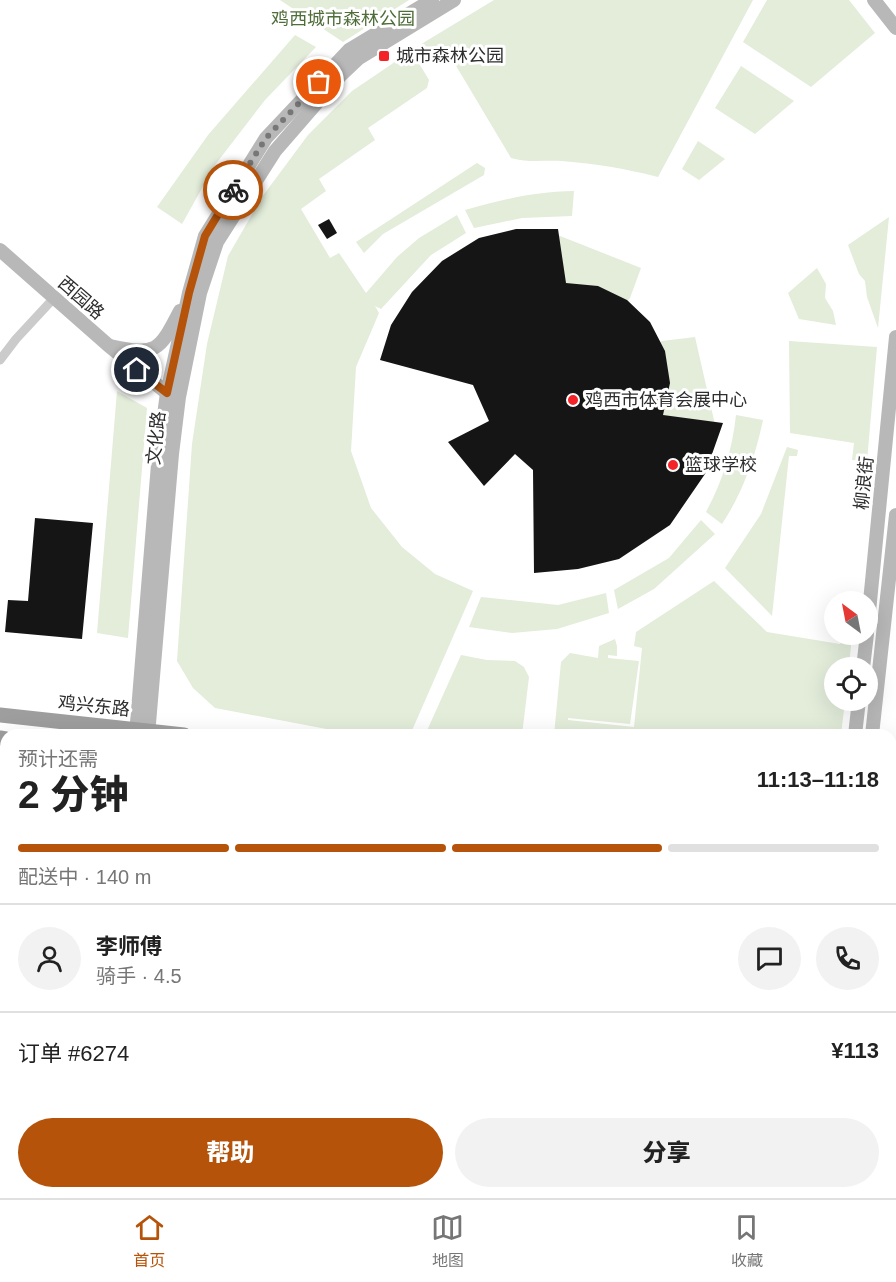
<!DOCTYPE html>
<html lang="zh">
<head>
<meta charset="utf-8">
<style>
	body { margin:0; font-family:Arial,"Noto Sans SC",sans-serif; background:#f2f2f2; color:#222; height:100vh; display:flex; flex-direction:column; font-size:22px; white-space:nowrap }
	* { box-sizing:border-box; margin:0 }
	p { font-size:20px; color:#767676 }
	.icon { flex:none; width:33px; height:33px; fill:none; stroke:currentColor; stroke-width:2; stroke-linecap:round; stroke-linejoin:round }
	.map { position:relative; flex:1; overflow:hidden }
	.details { position:absolute; left:0px; top:729px; width:897px; height:470px; display:flex; flex-direction:column; background:#fff; border-radius:18px 18px 0 0; box-shadow:0 6px 24px #0002 }
	.details>* { flex:none }
	.needle { width:39px; rotate:328deg }
	.buttons { position:absolute; left:824px; top:591px; display:grid; gap:12px }
	.buttons a { display:grid; place-items:center; width:54px; height:54px; border-radius:50%; background:#fff; box-shadow:0 6px 24px #0002; font-size:30px }
	.pin { position:absolute; display:grid; place-items:center; width:51px; height:51px; color:#fff; margin:-26px; border:3px solid #fff; border-radius:50%; box-shadow:0 2px 6px #0007 }
	.courier { position:absolute; display:grid; place-items:center; width:60px; height:60px; margin:-30px; border:4px solid #b45309; border-radius:50%; background:#fff; color:#222; box-shadow:0 2px 8px #0007 }
	.summary em { font-style:normal; font-weight:800 }
	.summary div { display:flex; flex-direction:column-reverse }
	.summary { display:flex; align-items:center; justify-content:space-between; height:102px; padding:0 18px }
	h1 { font-size:39px; font-weight:800; line-height:45px }
	.bar { display:grid; grid-template-columns:repeat(4,1fr); gap:9px 6px; align-content:center; height:72px; padding:0 18px }
	.bar i { height:8px; border-radius:4px; background:#e0e0e0 }
	.bar .active { background:#b45309 }
	.bar p { grid-column:span 4 }
	.line { display:flex; align-items:center; gap:15px; padding:0 18px; border-top:2px solid #e0e0e0 }
	.line div { flex:1 }
	.round { display:grid; place-items:center; flex:none; width:63px; height:63px; border-radius:32px; background:#f2f2f2 }
	.primary-button { display:flex; gap:12px; margin-top:auto; padding:12px 18px }
	.primary-button a { flex:1; height:69px; border-radius:36px; background:#b45309; color:#fff; font-size:24px; font-weight:800; line-height:69px; text-align:center }
	.primary-button a+a { background:#f2f2f2; color:#222 }
	.tab-bar { display:flex; justify-content:space-around; align-items:center; height:84px; border-top:2px solid #e0e0e0; background:#fff; font-size:16px; color:#767676 }
	.tab-bar a { display:grid; justify-items:center; gap:3px }
	.tab-bar .active { color:#b45309 }
	.map>svg:first-child { display:block }
	.green { fill:#e3edda }
	.building { fill:#151515 }
	.lines { fill:none; stroke-linecap:round; stroke-linejoin:round }
	.minor { stroke:#cbcbcb; stroke-width:9 }
	.secondary { stroke:#b8b8b8; stroke-width:14 }
	.trunk { stroke:#9e9e9e; stroke-width:15 }
	.done { stroke:#777; stroke-width:6; stroke-dasharray:0 10.8 }
	.route { stroke:#b45309; stroke-width:8 }
	.poi-dot { fill:#f32328; stroke:#fff; stroke-width:2 }
	.labels { text-anchor:middle; stroke-width:6; stroke-linejoin:round; paint-order:stroke }
	.park-label { font-size:18px; fill:#4e6d38; stroke:#fff }
	.poi-label { font-size:18px; fill:#2e2e2e; stroke:#fff; text-anchor:start }
	.street-label { font-size:18px; fill:#2e2e2e; stroke:#fff }
</style>
</head>
<body>
<div class="map">
<svg width="896" height="1198" viewBox="0 0 896 1198">
	<rect width="100%" height="100%" fill="#fff"/>
	<g class="green">
		<path d="M280,0H409L343,42Z"/>
		<path d="M494,0H753L658,177C623,168 597,164 562,161C544,160 528,163 511,158L446,49L420,65L429,80L427,88L368,128L375,140L319,179L326,191L301,209L330,258L339,253L366,293L397,257L419,238L457,215L466,233L431,255L381,309L375,306L379,313L356,367L351,451L371,508L402,547L435,574L473,591L410,735H358L215,708L193,688L177,661L192,444L207,344L228,256L262,197L308,135L352,91L423,43Z"/>
		<path d="M767,0H849L875,33L811,87L743,42Z"/>
		<path d="M295,35L316,47L265,100L215,165L182,224L157,207L208,135Z"/>
		<path d="M741,66L794,101L755,134L715,108Z"/>
		<path d="M698,141L725,159L699,180L682,169Z"/>
		<path d="M477,163L485,168L484,175L383,234L364,253L356,242Z"/>
		<path d="M574,191L572,216L522,218L474,228L465,210C503,199 534,192 574,191Z"/>
		<path d="M889,217L878,328L867,297L865,281L859,274L848,245Z"/>
		<path d="M555,234L641,268L630,298L613,320L554,295Z"/>
		<path d="M817,268L826,284L825,298L833,311L836,325L799,319L788,293Z"/>
		<path d="M695,337L716,429L654,417L641,355L662,341Z"/>
		<path d="M789,341L877,347L867,461L852,460L854,443L790,433Z"/>
		<path d="M117,391L147,408L128,638L97,633Z"/>
		<path d="M736,415L763,420C755,458 743,492 722,524L706,512C723,480 732,451 736,415Z"/>
		<path d="M787,447L798,450L797,456H789L772,616L725,568L761,514Z"/>
		<path d="M701,520L715,534L654,589L618,609L614,590L669,558Z"/>
		<path d="M714,581L767,632L840,644L842,635H852L849,667L834,668V700L845,701L841,735H554L561,662L570,653L598,658L599,646L615,639L617,646V656L608,655V658L639,661L630,724L568,718V720L634,727L642,648L634,646L636,632Z"/>
		<path d="M606,593L609,613L557,629L512,633L469,627L481,597L558,605Z"/>
		<path d="M461,655L487,660L515,661L524,667L529,677L522,735H425Z"/>
	</g>
	<g class="building">
		<path d="M329,219L337,233L327,239L318,225Z"/>
		<path d="M516,229H558L566,283L598,286L627,300L650,322L665,351L670,383L663,415L723,423L705,474L670,525L619,559L578,569L534,573L533,470L515,454L484,486L448,442L489,421L473,385L380,360L391,325L412,292L442,261L479,238Z"/>
		<path d="M35,518L93,523L82,639L5,632L8,600L28,601Z"/>
	</g>
	<g class="lines">
		<path class="minor" d="M0,360L16,339L54,298"/>
		<g class="secondary">
			<path d="M874,0L896,28"/>
			<path d="M0,250L108,345L167,393"/>
			<path d="M110,346C156,356 159,352 180,311"/>
			<path d="M867,632L896,337"/>
			<path d="M863,668L867,634"/>
			<path d="M136,735L159,452L167,393L189,293L205,236L266,138L349,50L432,0"/>
			<path d="M148,735L172,454L179,397L200,293L217,242L275,151L341,75L359,58L454,0"/>
			<path d="M855,735L859,700"/>
			<path d="M872,735L896,515"/>
			<path d="M89,1198V1192"/>
			<path d="M102,1198V1192"/>
		</g>
		<g class="trunk">
			<path d="M0,715L184,735"/>
			<path d="M0,738L6,739"/>
			<path d="M891,812L896,813"/>
			<path d="M891,829H896"/>
		</g>
	</g>
	<g class="lines">
		<path class="done" d="M233,190L266,138L319,82"/>
		<path class="route" d="M137,370L167,393L189,293L205,236L233,190"/>
	</g>
	<g class="poi-dot">
		<rect x="378" y="50" width="12" height="12" rx="3"/>
		<circle cx="573" cy="400" r="6"/>
		<circle cx="673" cy="465" r="6"/>
	</g>
	<g class="labels">
		<g class="park-label">
			<text x="343" y="25">鸡西城市森林公园</text>
		</g>
		<g class="poi-label">
			<text x="396" y="62">城市森林公园</text>
			<text x="585" y="406">鸡西市体育会展中心</text>
			<text x="685" y="471">篮球学校</text>
		</g>
		<g class="street-label">
			<text transform="translate(81 298) rotate(41)" y="6">西园路</text>
			<text transform="translate(156 438) rotate(-84)" y="6">文化路</text>
			<text transform="translate(864 483) rotate(-84)" y="6">柳浪街</text>
			<text transform="translate(94 706) rotate(6)" y="6">鸡兴东路</text>
		</g>
	</g>
</svg>
<div class="buttons">
<a><svg class="needle" viewBox="-14 -14 28 28"><path d="M0-13l5 13h-10z" fill="#e53935"/><path d="M0 13l5-13h-10z" fill="#767676"/></svg></a>
<a><svg class="icon" aria-label="locate" viewBox="0 0 24 24"><circle cx="12" cy="12" r="6"/><path d="M12 2v4M12 18v4M2 12h4M18 12h4"/></svg></a>
</div>
<div class="pin" style="left:319px;top:82px;background:#ea580c"><svg class="icon" aria-label="bag" viewBox="0 0 24 24"><path d="M5 8h14l-1 12H6zM9 8a3 3 0 0 1 6 0"/></svg></div>
<div class="pin" style="left:137px;top:370px;background:#1f2937"><svg class="icon" aria-label="home" viewBox="0 0 24 24"><path d="M3 11l9-7 9 7M6 9v11h12V9"/></svg></div>
<div class="courier" style="left:233px;top:190px"><svg class="icon" aria-label="bike" viewBox="0 0 24 24"><circle cx="6" cy="16" r="4"/><circle cx="18" cy="16" r="4"/><path d="M6 16l4-8h5l3 8M10 8l3 8H6M13 5h3"/></svg></div>
<section class="details">
<div class="summary"><div><h1>2 分钟</h1><p>预计还需</p></div><em>11:13–11:18</em></div>
<div class="bar"><i class="active"></i><i class="active"></i><i class="active"></i><i></i><p>配送中 · 140 m</p></div>
<div class="line" style="height:108px"><a class="round"><svg class="icon" aria-label="person" viewBox="0 0 24 24"><circle cx="12" cy="8" r="4"/><path d="M4 21q1-7 8-7t8 7"/></svg></a><div><b>李师傅</b><p>骑手 · 4.5</p></div><a class="round"><svg class="icon" aria-label="chat" viewBox="0 0 24 24"><path d="M4 5h16v11H9l-5 4z"/></svg></a><a class="round"><svg class="icon" aria-label="phone" viewBox="0 0 24 24"><path d="M5 4h4l2 5-3 2q2 4 5 5l2-3 5 2v4C11 20 4 13 5 4z"/></svg></a></div>
<div class="line" style="height:78px"><div>订单 #6274</div><b>¥113</b></div>
<div class="primary-button"><a>帮助</a><a>分享</a></div>
</section>
</div>
<nav class="tab-bar">
<a class="active"><svg class="icon" aria-label="home" viewBox="0 0 24 24"><path d="M3 11l9-7 9 7M6 9v11h12V9"/></svg>首页</a>
<a><svg class="icon" aria-label="map" viewBox="0 0 24 24"><path d="M3 6l6-2 6 2 6-2v14l-6 2-6-2-6 2zM9 4v14M15 6v14"/></svg>地图</a>
<a><svg class="icon" aria-label="saved" viewBox="0 0 24 24"><path d="M7 4h10v16l-5-4-5 4z"/></svg>收藏</a>
</nav>
</body>
</html>
